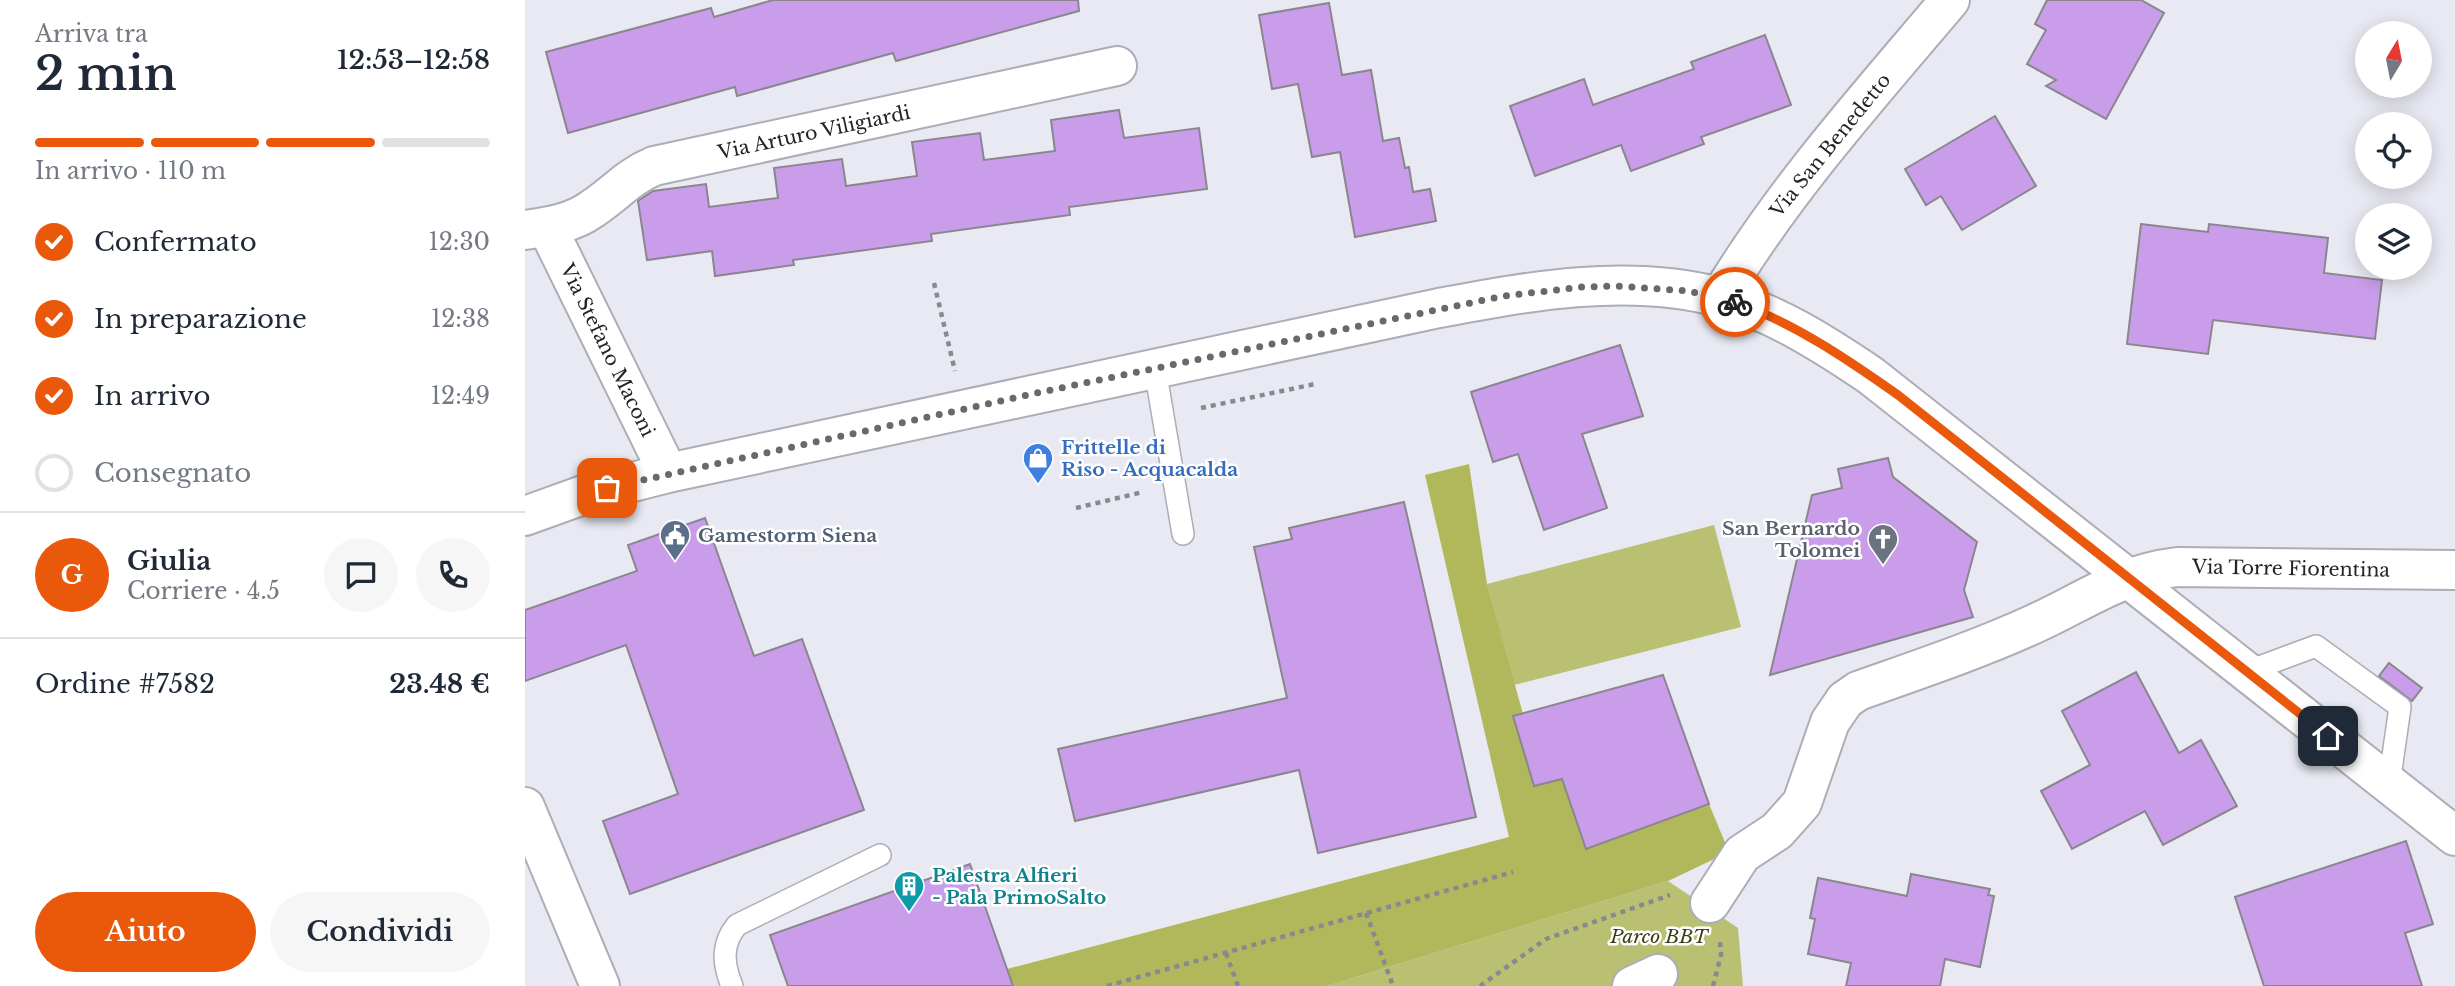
<!DOCTYPE html>
<html lang="it">
<head>
<meta charset="utf-8">
<style>
	body { margin:0; font-family:"Libre Baskerville",serif; background:#f6f6f7; color:#1f2937; height:100vh; display:flex; flex-direction:column; font-size:26px; white-space:nowrap }
	* { box-sizing:border-box; margin:0 }
	p { font-size:23px; color:#747a83 }
	.icon { flex:none; width:38px; height:38px; fill:none; stroke:currentColor; stroke-width:2; stroke-linecap:round; stroke-linejoin:round }
	.map { position:relative; flex:1; overflow:hidden }
	.drawer { display:flex; flex-direction:column; background:#fff; width:525px }
	.drawer>* { flex:none }
	.needle { width:46px; rotate:10deg }
	.tools { position:absolute; left:1830px; top:21px; display:grid; gap:14px }
	.tools a { display:grid; place-items:center; width:77px; height:77px; border-radius:50%; background:#fff; box-shadow:0 4px 18px #0003; font-size:35px }
	.pin { position:absolute; display:grid; place-items:center; width:60px; height:60px; color:#fff; margin:-30px; border-radius:14px; box-shadow:0 4px 10px #0006 }
	.courier { position:absolute; display:grid; place-items:center; width:70px; height:70px; margin:-35px; border:5px solid #ea580c; border-radius:50%; background:#fff; color:#222; box-shadow:0 2px 9px #0007 }
	.head em { font-style:normal; font-weight:600 }
	.head div { display:flex; flex-direction:column-reverse }
	.head { display:flex; align-items:center; justify-content:space-between; height:119px; padding:0 35px }
	h1 { font-size:46px; font-weight:600; line-height:52px }
	.bar { display:grid; grid-template-columns:repeat(4,1fr); gap:10px 7px; align-content:center; height:84px; padding:0 35px }
	.bar i { height:9px; border-radius:5px; background:#e0e1e3 }
	.bar .active { background:#ea580c }
	.bar p { grid-column:span 4 }
	.line { display:flex; align-items:center; gap:18px; padding:0 35px; border-top:2px solid #e0e1e3 }
	.line div { flex:1 }
	.round { display:grid; place-items:center; flex:none; width:74px; height:74px; border-radius:37px; background:#f6f6f7 }
	ol { padding:0 35px; list-style:none }
	li { display:flex; align-items:center; gap:21px; height:77px }
	li p { margin-inline-start:auto }
	li .icon { padding:7px; border-radius:50%; background:#ea580c; color:#fff; stroke-width:4 }
	li:last-child { color:#747a83 }
	li i { width:38px; height:38px; border:4px solid #e0e1e3; border-radius:50% }
	.button { display:flex; gap:14px; margin-top:auto; padding:14px 35px }
	.button a { flex:1; height:80px; border-radius:42px; background:#ea580c; color:#fff; font-size:28px; font-weight:600; line-height:80px; text-align:center }
	.button a+a { background:#f6f6f7; color:#1f2937 }
	main { display:flex; flex:1; min-height:0 }
	.map>svg:first-child { display:block }
	.green { fill:#b9c072 }
	.forest { fill:#b0b85b }
	.building { fill:#ca9dea; stroke:#8a868d; stroke-width:2 }
	.lines { fill:none; stroke-linecap:round; stroke-linejoin:round }
	.lane-casing { stroke:#acadb6; stroke-width:24 }
	.street-casing { stroke:#acadb6; stroke-width:42 }
	.secondary-casing { stroke:#acadb6; stroke-width:42 }
	.path { stroke:#88898f; stroke-width:4.5; stroke-dasharray:5 5; stroke-linecap:butt }
	.lane { stroke:#fff; stroke-width:21 }
	.street { stroke:#fff; stroke-width:38 }
	.secondary { stroke:#fff; stroke-width:38 }
	.done { stroke:#68696e; stroke-width:7; stroke-dasharray:0 12.6 }
	.route { stroke:#ea580c; stroke-width:9 }
	.labels { text-anchor:middle; stroke-width:5; stroke-linejoin:round; paint-order:stroke }
	.street-label { font-size:19px; fill:#232427; stroke:#fff }
	.shop-label { font-size:19px; font-weight:bold; fill:#366cbe; stroke:#fff; text-anchor:start }
	.worship-label { font-size:19px; font-weight:bold; fill:#5b616d; stroke:#fff; text-anchor:end }
	.service-label { font-size:19px; font-weight:bold; fill:#4e5e75; stroke:#fff; text-anchor:start }
	.culture-label { font-size:19px; font-weight:bold; fill:#0d838f; stroke:#fff; text-anchor:start }
	.park-label { font-size:19px; font-style:italic; fill:#3a3d16; stroke:#fff }
</style>
</head>
<body>
<main>
<section class="drawer">
<div class="head"><div><h1>2 min</h1><p>Arriva tra</p></div><em>12:53–12:58</em></div>
<div class="bar"><i class="active"></i><i class="active"></i><i class="active"></i><i></i><p>In arrivo · 110 m</p></div>
<ol>
<li><svg class="icon" aria-label="check" viewBox="0 0 24 24"><path d="M5 12l5 5 9-10"/></svg>Confermato<p>12:30</p></li>
<li><svg class="icon" aria-label="check" viewBox="0 0 24 24"><path d="M5 12l5 5 9-10"/></svg>In preparazione<p>12:38</p></li>
<li><svg class="icon" aria-label="check" viewBox="0 0 24 24"><path d="M5 12l5 5 9-10"/></svg>In arrivo<p>12:49</p></li>
<li><i></i>Consegnato</li>
</ol>
<div class="line" style="height:126px"><b class="round" style="background:#ea580c;color:#fff">G</b><div><b>Giulia</b><p>Corriere · 4.5</p></div><a class="round"><svg class="icon" aria-label="chat" viewBox="0 0 24 24"><path d="M4 5h16v11H9l-5 4z"/></svg></a><a class="round"><svg class="icon" aria-label="phone" viewBox="0 0 24 24"><path d="M5 4h4l2 5-3 2q2 4 5 5l2-3 5 2v4C11 20 4 13 5 4z"/></svg></a></div>
<div class="line" style="height:91px"><div>Ordine #7582</div><b>23.48 €</b></div>
<div class="button"><a>Aiuto</a><a>Condividi</a></div>
</section>
<div class="map">
<svg width="1930" height="986" viewBox="0 0 1930 986">
	<rect width="100%" height="100%" fill="#e8e9f2"/>
	<g class="green">
		<path d="M1189,525L1216,627L989,685L962,584Z"/>
		<path d="M1143,881L1213,928L1218,986H802Z"/>
	</g>
	<path class="forest" d="M944,464L962,584L998,714L989,717L1009,786L1037,779L1061,849L1184,804L1204,852L1143,881L802,986H488L482,969L984,837L900,475Z"/>
	<g class="building">
		<path d="M248,0H553L554,11L371,61L368,53L212,96L210,87L43,133L21,52L186,8L189,17Z"/>
		<path d="M1522,0H1616L1639,13L1581,119L1521,86L1531,80L1502,64L1521,30L1510,24Z"/>
		<path d="M804,3L817,75L846,70L858,141L874,138L880,168L884,167L888,192L905,189L911,221L830,237L815,152L787,157L773,84L747,89L734,15Z"/>
		<path d="M1240,35L1266,105L1176,137L1179,144L1106,171L1096,145L1010,176L985,106L1059,79L1068,105L1169,69L1166,62Z"/>
		<path d="M594,110L599,138L674,128L682,189L544,207L545,215L406,234L407,241L268,260L269,265L190,276L187,251L122,260L113,201L128,191L181,184L184,207L253,198L249,168L317,159L321,186L392,176L387,142L455,133L459,160L530,151L526,120Z"/>
		<path d="M1470,116L1511,186L1437,230L1416,196L1401,205L1380,169Z"/>
		<path d="M1616,224L1683,232L1684,224L1803,238L1799,273L1857,280L1850,339L1688,320L1683,354L1602,344Z"/>
		<path d="M1095,345L1118,416L1057,434L1082,508L1019,530L993,454L968,462L946,392Z"/>
		<path d="M1363,458L1368,477L1452,542L1439,590L1448,617L1245,675L1287,495L1317,488L1313,469Z"/>
		<path d="M879,502L951,817L793,853L774,770L550,821L533,749L762,698L729,547L767,539L764,528Z"/>
		<path d="M180,518L229,656L277,639L339,810L105,894L78,821L153,794L101,645L0,681V610L112,571L103,545Z"/>
		<path d="M1864,663L1897,688L1887,701L1854,676Z"/>
		<path d="M1611,672L1654,753L1676,740L1712,806L1638,845L1620,811L1547,849L1516,791L1565,765L1537,711Z"/>
		<path d="M1138,675L1184,804L1061,849L1037,779L1009,786L988,716Z"/>
		<path d="M1881,841L1908,924L1880,933L1897,986H1739L1710,897Z"/>
		<path d="M445,864L488,986H263L245,935Z"/>
		<path d="M1386,874L1465,889L1463,895L1469,896L1455,967L1420,959L1415,986H1321L1326,963L1283,954L1290,919L1285,918L1293,878L1382,896Z"/>
	</g>
	<g class="lines">
		<g class="lane-casing">
			<g id="lane">
				<path d="M630,369L658,534"/>
				<path d="M1721,672L1791,646L1875,707L1864,784"/>
				<path d="M207,986C198,964 196,944 212,925L355,855"/>
			</g>
		</g>
		<g class="street-casing">
			<g id="street">
				<path d="M22,227L143,473"/>
				<path d="M0,230C23,227 48,223 67,209C90,194 103,177 129,166L592,66"/>
				<path d="M1195,297C1260,189 1344,96 1425,0"/>
				<path d="M0,807L75,986"/>
				<path d="M1185,903L1217,854L1252,831L1277,803L1305,722L1320,700L1333,691C1392,670 1452,650 1509,624C1560,601 1594,574 1652,567L1930,570"/>
				<path d="M1107,986L1133,974"/>
			</g>
		</g>
		<g class="secondary-casing">
			<path id="secondary" d="M0,516L61,494L143,473L914,308C1005,291 1103,273 1194,297C1249,312 1299,344 1345,375L1930,836"/>
		</g>
		<g class="path">
			<path d="M409,283L430,371"/>
			<path d="M676,408L790,384"/>
			<path d="M551,508L618,492"/>
			<path d="M841,913L868,986"/>
			<path d="M701,953L713,986"/>
			<path d="M582,986L988,872"/>
			<path d="M955,986L1021,939L1145,895"/>
			<path d="M1188,986L1196,955L1195,941"/>
		</g>
		<use href="#lane" class="lane"/>
		<use href="#street" class="street"/>
		<use href="#secondary" class="secondary"/>
	</g>
	<g class="lines">
		<path class="done" d="M82,488L521,391L979,296L1057,287L1091,286L1163,291L1210,302"/>
		<path class="route" d="M1210,302C1269,323 1322,359 1373,395L1803,736"/>
	</g>
	<defs>
		<g id="shop-pin" transform="scale(1.575)"><path d="M0 17L-7.5 6A9.5 9.5 0 1 1 7.5 6Z" fill="#3f7fe0" stroke="#fff"/><path d="M-5-2.5h2.3a2.7 3.5 0 0 1 5.4 0H5L5.5 6h-11ZM-1.5-2.5h3a1.5 2.3 0 0 0-3 0Z" fill="#fff"/></g>
		<g id="civic-pin" transform="scale(1.575)"><path d="M0 17L-7.5 6A9.5 9.5 0 1 1 7.5 6Z" fill="#5c6f8a" stroke="#fff"/><path d="M-.6-6.5H3V-4.5H.6V-3L4-1V1h2V6H-6V1h2V-1L-.6-3ZM-1.2 2.5V6h2.4V2.5Z" fill="#fff"/></g>
		<g id="church-pin" transform="scale(1.575)"><path d="M0 17L-7.5 6A9.5 9.5 0 1 1 7.5 6Z" fill="#6b7280" stroke="#fff"/><path d="M-1.2-6h2.4v3.5h3.3v2.4h-3.3V6h-2.4V-.1h-3.3v-2.4h3.3Z" fill="#fff"/></g>
		<g id="building-pin" transform="scale(1.575)"><path d="M0 17L-7.5 6A9.5 9.5 0 1 1 7.5 6Z" fill="#0f9aa8" stroke="#fff"/><path d="M-4-6H4V6H1V3H-1V6H-4ZM-2.5-4.3h1.7v1.8h-1.7ZM.8-4.3h1.7v1.8H.8ZM-2.5-1h1.7V.8h-1.7ZM.8-1h1.7V.8H.8Z" fill="#fff"/></g>
	</defs>
	<g fill-rule="evenodd">
		<use href="#shop-pin" x="513" y="458"/>
		<use href="#civic-pin" x="150" y="535"/>
		<use href="#church-pin" x="1358" y="539"/>
		<use href="#building-pin" x="384" y="886"/>
	</g>
	<g class="labels">
		<g class="street-label">
			<text transform="translate(289 132) rotate(-12)" y="7">Via Arturo Viligiardi</text>
			<text transform="translate(1305 145) rotate(-51)" y="7">Via San Benedetto</text>
			<text transform="translate(83 350) rotate(64)" y="7">Via Stefano Maconi</text>
			<text transform="translate(1766 568) rotate(1)" y="7">Via Torre Fiorentina</text>
		</g>
		<g class="shop-label">
			<text x="536" y="454">Frittelle di<tspan x="536" dy="22">Riso - Acquacalda</tspan></text>
		</g>
		<g class="worship-label">
			<text x="1335" y="535">San Bernardo<tspan x="1335" dy="22">Tolomei</tspan></text>
		</g>
		<g class="service-label">
			<text x="173" y="542">Gamestorm Siena</text>
		</g>
		<g class="culture-label">
			<text x="407" y="882">Palestra Alfieri<tspan x="407" dy="22">- Pala PrimoSalto</tspan></text>
		</g>
		<g class="park-label">
			<text x="1134" y="943">Parco BBT</text>
		</g>
	</g>
</svg>
<div class="tools">
<a><svg class="needle" viewBox="-14 -14 28 28"><path d="M0-13l5 13h-10z" fill="#e53935"/><path d="M0 13l5-13h-10z" fill="#747a83"/></svg></a>
<a><svg class="icon" aria-label="locate" viewBox="0 0 24 24"><circle cx="12" cy="12" r="6"/><path d="M12 2v4M12 18v4M2 12h4M18 12h4"/></svg></a>
<a><svg class="icon" aria-label="layers" viewBox="0 0 24 24"><path d="M12 4l9 5-9 5-9-5zM3 14l9 5 9-5"/></svg></a>
</div>
<div class="pin" style="left:82px;top:488px;background:#ea580c"><svg class="icon" aria-label="bag" viewBox="0 0 24 24"><path d="M5 8h14l-1 12H6zM9 8a3 3 0 0 1 6 0"/></svg></div>
<div class="pin" style="left:1803px;top:736px;background:#1f2937"><svg class="icon" aria-label="home" viewBox="0 0 24 24"><path d="M3 11l9-7 9 7M6 9v11h12V9"/></svg></div>
<div class="courier" style="left:1210px;top:302px"><svg class="icon" aria-label="bike" viewBox="0 0 24 24"><circle cx="6" cy="16" r="4"/><circle cx="18" cy="16" r="4"/><path d="M6 16l4-8h5l3 8M10 8l3 8H6M13 5h3"/></svg></div>
</div>
</main>
</body>
</html>
